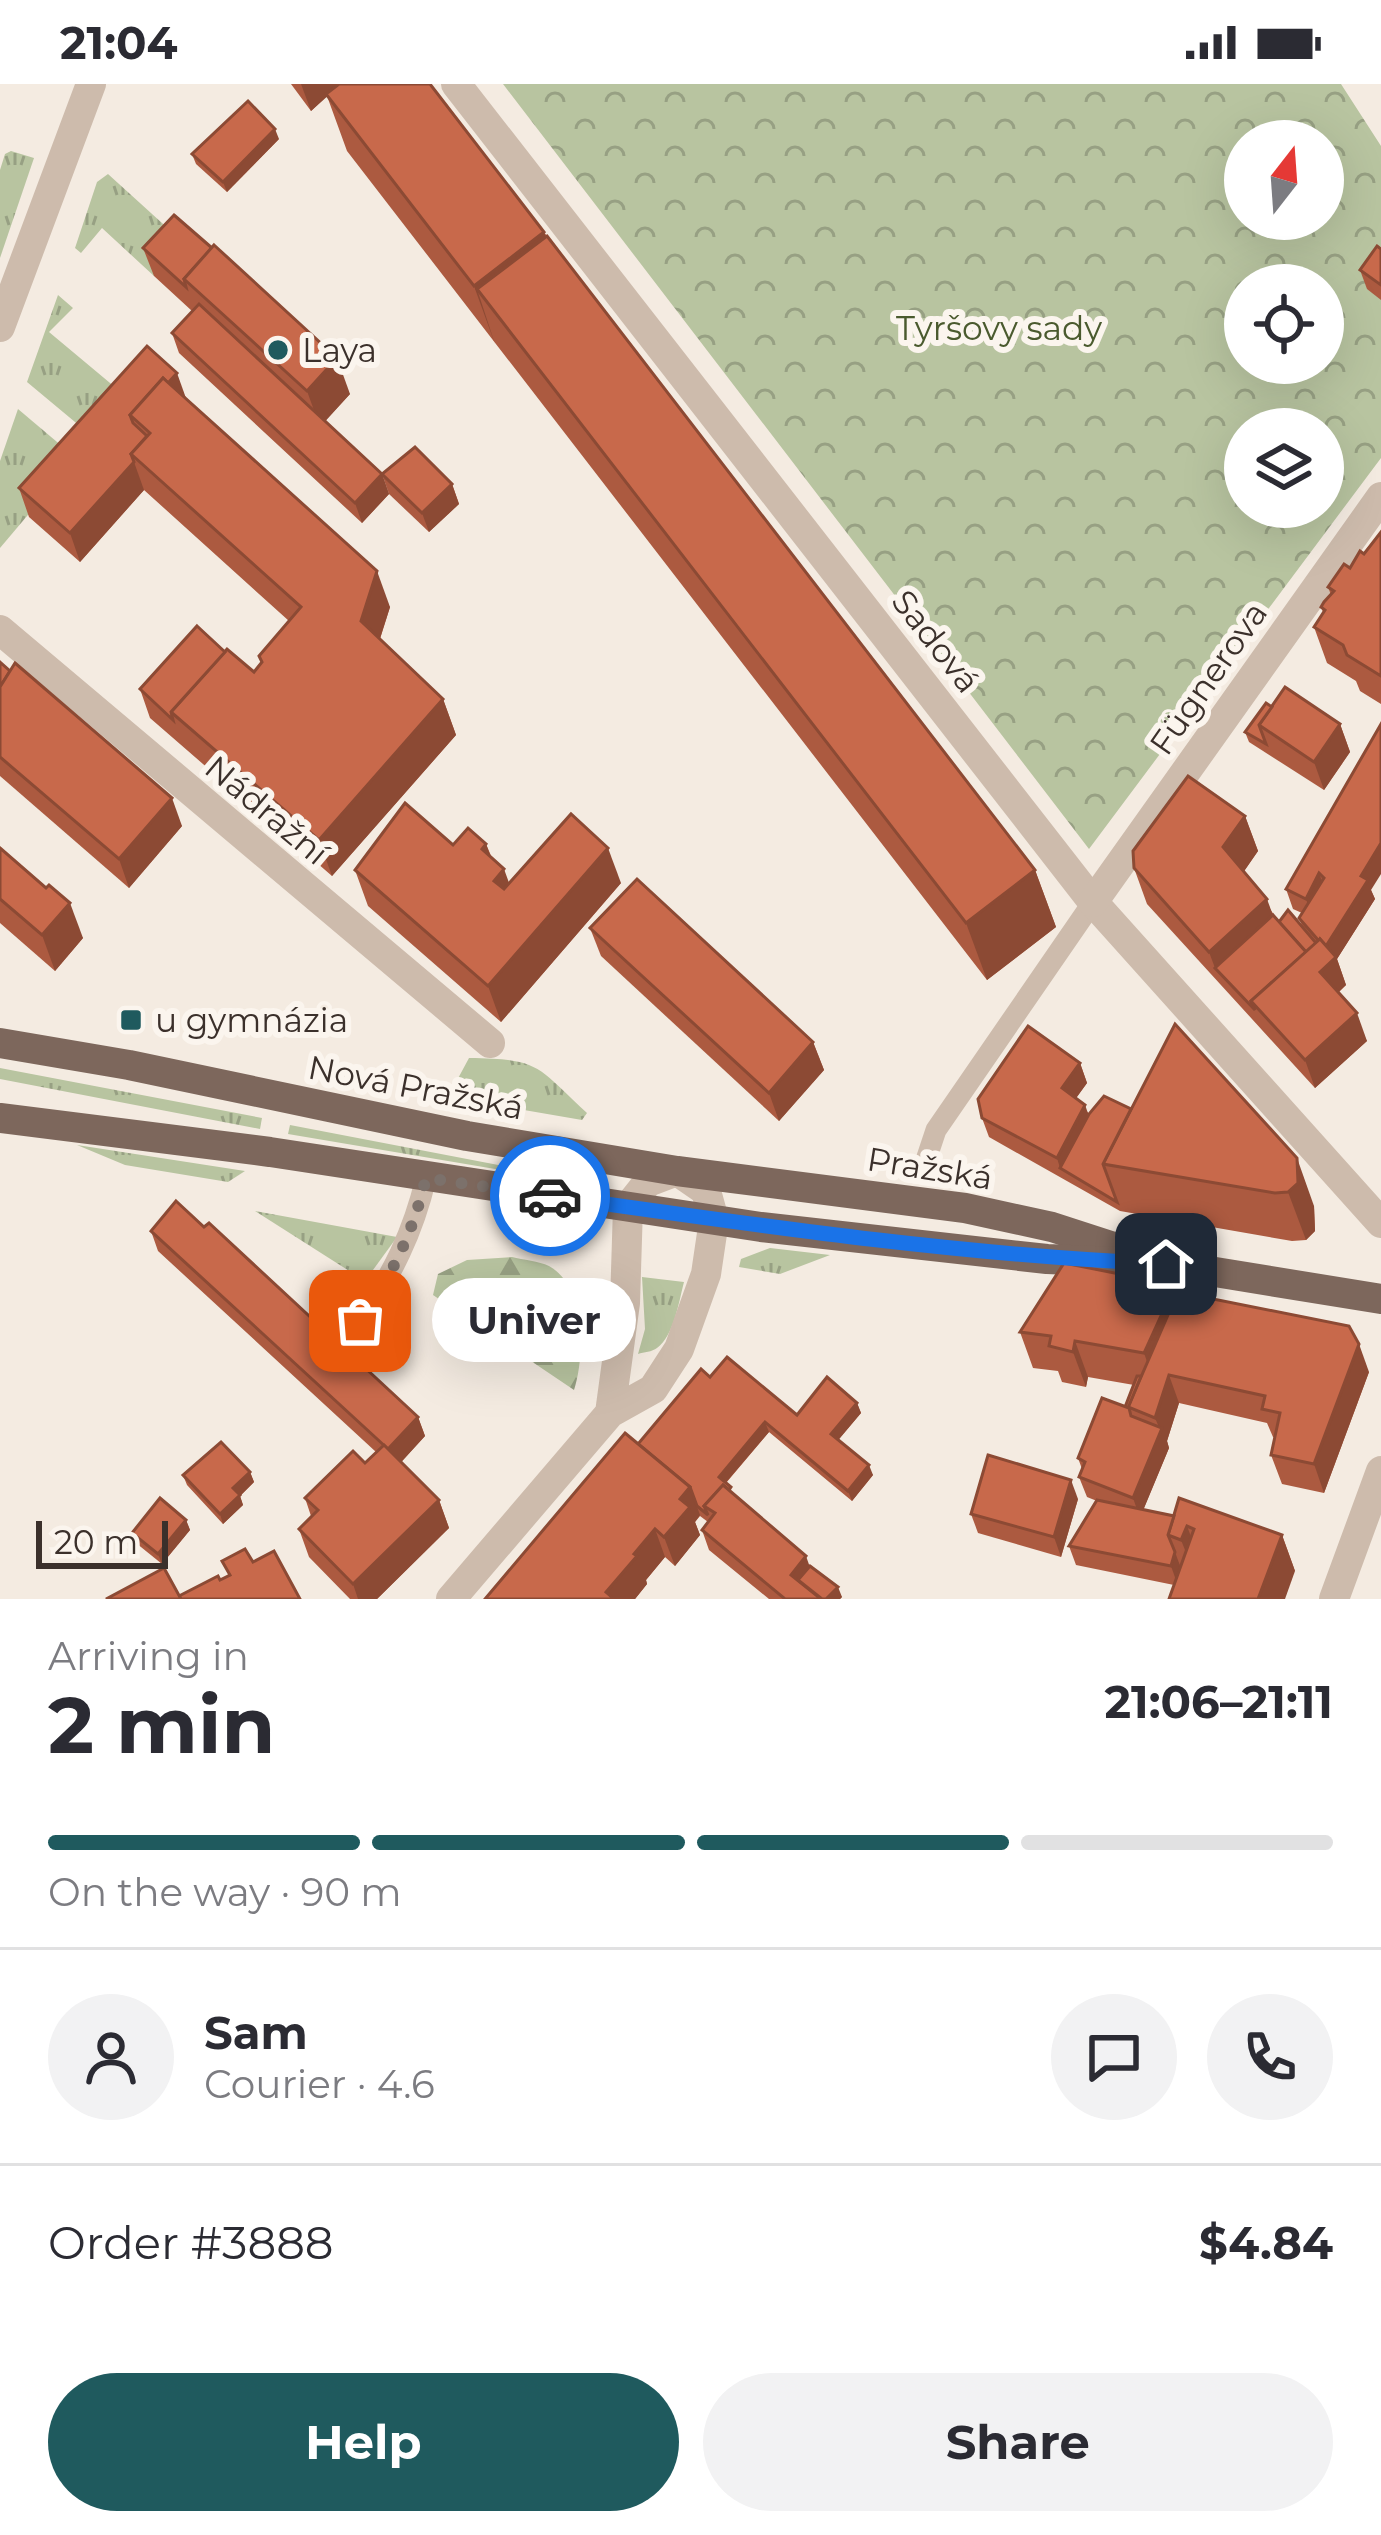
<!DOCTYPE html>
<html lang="en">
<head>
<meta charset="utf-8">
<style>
	body { margin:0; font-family:Montserrat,sans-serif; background:#f2f2f3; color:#2b2b33; height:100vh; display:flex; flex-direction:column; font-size:45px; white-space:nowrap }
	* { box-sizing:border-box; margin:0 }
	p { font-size:39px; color:#7c7c81 }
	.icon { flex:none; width:66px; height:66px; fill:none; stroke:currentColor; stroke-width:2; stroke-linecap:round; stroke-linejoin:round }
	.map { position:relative; height:1515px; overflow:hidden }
	.sheet { display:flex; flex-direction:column; background:#fff; flex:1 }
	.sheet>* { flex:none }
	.needle { width:78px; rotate:17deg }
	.fabs { position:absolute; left:1224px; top:36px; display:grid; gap:24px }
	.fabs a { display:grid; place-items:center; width:120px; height:120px; border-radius:50%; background:#fff; box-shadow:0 12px 48px #0002; font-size:60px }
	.scale { position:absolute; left:36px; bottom:30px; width:132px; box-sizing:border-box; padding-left:12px; border:6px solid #3b302b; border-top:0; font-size:33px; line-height:42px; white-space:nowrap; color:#3b302b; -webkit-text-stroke:9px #fbf5ee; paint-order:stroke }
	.pin { position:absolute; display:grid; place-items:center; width:102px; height:102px; color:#fff; margin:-51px; border-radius:24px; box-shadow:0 6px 18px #0006 }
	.courier { position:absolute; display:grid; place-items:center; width:120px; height:120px; margin:-60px; border:9px solid #1a73e8; border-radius:50%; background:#fff; color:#222; box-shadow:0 3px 15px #0007 }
	.bubble { position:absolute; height:84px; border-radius:42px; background:#fff; box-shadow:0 12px 48px #0002; font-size:39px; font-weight:700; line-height:84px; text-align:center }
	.summary em { font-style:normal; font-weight:700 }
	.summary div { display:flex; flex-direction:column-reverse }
	.summary { display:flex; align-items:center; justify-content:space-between; height:204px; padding:0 48px }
	h1 { font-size:78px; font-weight:700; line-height:90px }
	.bar { display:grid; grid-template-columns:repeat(4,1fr); gap:18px 12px; align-content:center; height:144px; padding:0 48px }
	.bar i { height:15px; border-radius:9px; background:#e1e1e2 }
	.bar .active { background:#1f5a5e }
	.bar p { grid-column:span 4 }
	.line { display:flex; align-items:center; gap:30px; padding:0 48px; border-top:3px solid #e1e1e2 }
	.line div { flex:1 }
	.round { display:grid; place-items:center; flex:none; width:126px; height:126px; border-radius:63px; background:#f2f2f3 }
	.cta { display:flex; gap:24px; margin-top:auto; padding:24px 48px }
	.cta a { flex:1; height:138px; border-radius:72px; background:#1f5a5e; color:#fff; font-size:48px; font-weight:700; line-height:138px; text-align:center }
	.cta a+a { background:#f2f2f3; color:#2b2b33 }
	.status { display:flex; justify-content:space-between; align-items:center; height:84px; padding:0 60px; background:#fff; direction:ltr }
	.status svg { height:33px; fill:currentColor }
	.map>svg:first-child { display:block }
	.grass { fill:url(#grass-tufts) }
	.forest { fill:url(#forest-firs) }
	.park { fill:url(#park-crowns); fill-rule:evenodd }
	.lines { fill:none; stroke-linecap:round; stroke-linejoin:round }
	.service { stroke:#cdbbac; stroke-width:21 }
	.minor { stroke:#cdbbac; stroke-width:30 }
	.primary { stroke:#7d675c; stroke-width:30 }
	.wall { fill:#ac5a40 }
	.shaded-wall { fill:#8c4a34 }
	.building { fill:#c8694b; stroke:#8c4a34; stroke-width:3 }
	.done { stroke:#7c716b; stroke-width:12; stroke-dasharray:0 21.6 }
	.route { stroke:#1a73e8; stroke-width:15 }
	.poi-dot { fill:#1f5a5e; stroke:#fbf5ee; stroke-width:4.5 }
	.labels { text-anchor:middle; stroke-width:12; stroke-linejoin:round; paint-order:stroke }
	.park-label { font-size:33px; fill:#4a5a2e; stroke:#fbf5ee }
	.poi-label { font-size:33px; fill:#3b302b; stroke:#fbf5ee; text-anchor:start }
	.street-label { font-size:33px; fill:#3b302b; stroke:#fbf5ee }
</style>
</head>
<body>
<div class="status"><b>21:04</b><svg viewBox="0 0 49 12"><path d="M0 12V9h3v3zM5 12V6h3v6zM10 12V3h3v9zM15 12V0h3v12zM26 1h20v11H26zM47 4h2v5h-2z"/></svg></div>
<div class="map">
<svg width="1381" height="1515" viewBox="0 0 1381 1515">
	<defs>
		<pattern id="grass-tufts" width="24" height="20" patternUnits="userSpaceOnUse" patternTransform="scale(3)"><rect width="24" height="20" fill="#b8c4a0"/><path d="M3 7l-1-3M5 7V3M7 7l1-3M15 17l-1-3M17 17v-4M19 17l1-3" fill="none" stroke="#97a083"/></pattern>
		<pattern id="forest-firs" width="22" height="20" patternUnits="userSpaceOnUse" patternTransform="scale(3)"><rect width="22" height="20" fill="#b8c4a0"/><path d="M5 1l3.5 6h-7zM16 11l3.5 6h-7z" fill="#97a083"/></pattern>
		<pattern id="park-crowns" width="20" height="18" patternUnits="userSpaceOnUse" patternTransform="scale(3)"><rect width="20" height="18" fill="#b8c4a0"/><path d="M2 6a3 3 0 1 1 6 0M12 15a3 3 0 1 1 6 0" fill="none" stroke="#97a083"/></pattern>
	</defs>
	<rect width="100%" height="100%" fill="#f4ebe1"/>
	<g class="grass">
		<path d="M11,67L34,74L0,174V86L5,70Z"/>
		<path d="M108,90L184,159L154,192L102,144L81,169L75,164L97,98Z"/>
		<path d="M58,211L73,224L49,248L128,314L93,353L27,298Z"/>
		<path d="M18,325L76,374L0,464V377Z"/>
		<path d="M469,974C541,975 536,982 587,1029L582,1036L448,1013Z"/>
		<path d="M0,984L262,1034L260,1045L0,995Z"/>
		<path d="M290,1041L530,1087V1091L288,1050Z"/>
		<path d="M77,1061L245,1087L228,1098L125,1081Z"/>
		<path d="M255,1127L397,1153L365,1197Z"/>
		<path d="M770,1164L830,1171L780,1190L739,1183L741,1175Z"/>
		<path d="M642,1193L684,1198C679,1217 674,1252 657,1264C652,1268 644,1268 638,1270L645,1245Z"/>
	</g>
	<path class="forest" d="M512,1173C523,1176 539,1177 549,1182C586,1202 585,1273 574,1306L433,1211L438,1190L467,1176Z"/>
	<path class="park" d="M503,0H1341L1381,62V374L1089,765ZM1245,57H1323V135H1245ZM1245,201H1323V279H1245ZM1245,345H1323V423H1245Z"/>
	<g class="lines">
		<g class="service">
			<path d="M922,1088L936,1046L1093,818"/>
			<path d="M360,1237C392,1191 413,1149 426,1094"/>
		</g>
		<g class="minor">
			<path d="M456,0L1093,818L1381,1139"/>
			<path d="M0,243L91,0"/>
			<path d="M0,546L490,959"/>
			<path d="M1093,818L1381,413"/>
			<path d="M451,1515L610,1329L653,1305L679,1265L706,1190L714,1136L706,1107L677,1087L648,1098L628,1123L625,1219L610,1329"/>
			<path d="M1334,1515L1381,1387"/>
		</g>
		<g class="primary">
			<path d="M0,959L129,981L467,1052L677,1087L965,1124L1052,1143L1126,1167"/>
			<path d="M0,1034L270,1068L761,1143L1047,1175L1166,1180L1381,1215"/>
		</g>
	</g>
	<g class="wall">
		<path d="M291,0H430L1035,786L1056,843L987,896L347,67L327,12L311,27Z"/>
		<path d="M279,55L227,108L196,80L192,70Z"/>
		<path d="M143,164L350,310L325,337L382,390L389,410L362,439L179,269L172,249L192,227L154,192Z"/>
		<path d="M1381,165V216L1367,205L1360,186Z"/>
		<path d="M147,262L187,315L390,523L380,555L443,615L456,651L332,792L150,634L140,605L225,568L254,588L261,579L259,572L289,537L144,406L80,478L29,433L19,404Z"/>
		<path d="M382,390L452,400L459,420L429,448L389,410Z"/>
		<path d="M1381,448V620L1360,607L1356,597L1327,579L1314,543L1323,528L1321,523L1331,511L1328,503L1350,484Z"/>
		<path d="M0,578L182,742L129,804L0,692Z"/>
		<path d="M1272,623L1340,640L1350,668L1324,706L1249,658L1245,648Z"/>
		<path d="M1381,640L1371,806L1375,815L1337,875L1346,901L1338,909L1367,957L1315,1004L1147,820L1134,784L1245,732L1258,767L1244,787L1279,838L1303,844L1299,834L1302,829L1293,825L1286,805Z"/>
		<path d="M486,760L492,774L509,800L621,799L501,938L368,822L355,786L453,761Z"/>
		<path d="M0,764L83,854L55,887L0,839Z"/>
		<path d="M590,844L813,958L824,986L779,1037L601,872Z"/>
		<path d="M1080,979L1087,999L1076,1014L1089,1030L1104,1012L1314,1122L1315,1147L1306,1156L1292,1157L1120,1127L989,1053L982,1034Z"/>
		<path d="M204,1143L418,1333L425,1352L401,1378L439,1416L449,1444L377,1515H350L309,1473L299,1445L311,1432L305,1414L365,1379L376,1368L158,1167L151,1147Z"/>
		<path d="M1175,1201L1178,1208L1369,1288L1324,1409L1282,1400L1271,1371L1275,1354L1273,1353L1267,1339L1179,1319L1167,1357L1169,1364L1143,1426L1282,1451L1295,1487L1174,1501L1076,1481L1069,1462L1097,1417L1087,1413L1079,1393L1082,1385L1078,1374L1125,1323L1134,1301L1088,1293L1086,1303L1062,1298L1058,1287L1033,1284L1020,1248Z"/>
		<path d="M710,1293L797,1331L857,1319L861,1329L838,1356L873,1391L852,1417L769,1348L726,1399L733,1410L842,1513L840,1515H769L709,1466L702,1446L708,1438L700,1432L695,1438L700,1451L675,1482L665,1473L646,1496L647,1500L635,1515H485L638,1360Z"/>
		<path d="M250,1388L254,1398L240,1412L243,1421L223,1440L187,1401L183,1391Z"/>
		<path d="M1078,1415L1061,1473L978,1449L971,1430Z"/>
		<path d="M186,1436L190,1446L162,1480L136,1459L132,1449Z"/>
	</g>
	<g class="shaded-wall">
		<path d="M301,0H341L311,27Z"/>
		<path d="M275,45L279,55L227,108L223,98Z"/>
		<path d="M544,148L565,206L477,205L495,260L474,202Z"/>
		<path d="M337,274L350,310L320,343L307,307Z"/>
		<path d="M177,289L187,317L150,349L136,336Z"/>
		<path d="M134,378L144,406L80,478L70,449Z"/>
		<path d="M382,390L389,410L362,439L355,419Z"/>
		<path d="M452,400L459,420L429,448L422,429Z"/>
		<path d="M377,487L390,523L374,573L361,537Z"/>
		<path d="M443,615L456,651L332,792L319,756Z"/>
		<path d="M1340,640L1350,668L1324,706L1314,678Z"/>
		<path d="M172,714L182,742L129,804L119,775Z"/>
		<path d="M1245,732L1258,767L1236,799L1223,763Z"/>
		<path d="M1381,759V790L1371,806L1375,815L1337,875L1346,901L1330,916L1317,884L1325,863L1361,792Z"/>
		<path d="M486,760L498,792L504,785L517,821L507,833L482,765Z"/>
		<path d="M608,764L621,799L501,938L488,902Z"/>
		<path d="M1035,786L1056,843L987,896L966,839Z"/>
		<path d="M1319,789L1326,808L1313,835L1306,815Z"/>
		<path d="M1267,815L1280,851L1215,884L1209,868Z"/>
		<path d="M70,819L83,854L55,887L42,851Z"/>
		<path d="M1357,929L1367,957L1315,1004L1305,976Z"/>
		<path d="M813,958L824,986L779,1037L769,1009Z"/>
		<path d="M1080,979L1087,999L1069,1024L1062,1004Z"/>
		<path d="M1085,1021L1092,1040L1060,1084L1057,1074Z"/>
		<path d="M1297,1074L1314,1122L1315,1147L1306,1156L1288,1108Z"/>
		<path d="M1175,1201L1188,1236L1153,1295L1144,1269Z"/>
		<path d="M1075,1257L1088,1293L1086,1303L1073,1268Z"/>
		<path d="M1359,1260L1369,1288L1324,1409L1314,1380Z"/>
		<path d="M1169,1291L1179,1319L1167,1357L1169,1364L1140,1434L1133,1414L1161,1348L1155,1334Z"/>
		<path d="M857,1319L861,1329L835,1360L831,1350Z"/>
		<path d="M418,1333L425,1352L395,1385L388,1366Z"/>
		<path d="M765,1338L769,1348L722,1403L719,1393Z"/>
		<path d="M869,1381L873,1391L852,1417L848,1407Z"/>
		<path d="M250,1388L254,1398L240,1412L243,1421L223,1440L220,1430L233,1404Z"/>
		<path d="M1071,1396L1078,1415L1061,1473L1054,1453Z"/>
		<path d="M690,1403L700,1431L695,1438L700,1451L675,1482L664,1453L680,1415Z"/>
		<path d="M439,1416L449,1444L377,1515H358L353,1500Z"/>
		<path d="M186,1436L190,1446L162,1480L158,1470Z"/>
		<path d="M1187,1442L1200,1477L1195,1491L1181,1456Z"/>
		<path d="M655,1445L665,1473L646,1496L647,1500L635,1515H609L606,1508Z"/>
		<path d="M1282,1451L1295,1487L1285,1515H1258Z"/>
		<path d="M1175,1468L1182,1487L1178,1502L1171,1482Z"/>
		<path d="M806,1472L813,1492L802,1506L791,1491Z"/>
		<path d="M838,1503L842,1513L840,1515H826Z"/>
	</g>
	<g class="building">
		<path d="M339,0H430L544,148L474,202L326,10Z"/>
		<path d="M248,17L275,45L223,98L192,70Z"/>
		<path d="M174,131L212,164L184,195L186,203L143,164Z"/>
		<path d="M547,152L1035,786L966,839L477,205Z"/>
		<path d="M214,161L337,274L307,307L184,195Z"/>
		<path d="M1377,162L1381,165V201L1360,186Z"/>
		<path d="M199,220L382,390L355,419L172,249Z"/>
		<path d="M147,262L177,289L168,299L163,294L130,331L133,339L147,352L131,370L134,378L70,449L19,404Z"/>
		<path d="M163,294L377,487L361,537L443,615L319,756L171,628L227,565L254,588L262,578L259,572L301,523L131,370L150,349L130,331Z"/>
		<path d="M415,363L452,400L422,429L382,390Z"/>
		<path d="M1381,448V592L1347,571L1343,561L1314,543L1325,526L1321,523L1324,518L1334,507L1328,503L1344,480L1350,484L1360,467L1364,470Z"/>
		<path d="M197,542L225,568L171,628L173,636L140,605Z"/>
		<path d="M0,578L10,587L0,603Z"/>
		<path d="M15,579L172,714L119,775L0,673V603Z"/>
		<path d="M1285,603L1340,640L1314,678L1259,641Z"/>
		<path d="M1266,619L1272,623L1259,641L1266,660L1245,648Z"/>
		<path d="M1381,640V759L1361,792L1368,796L1326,862L1320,855L1319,857L1299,834L1324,794L1319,789L1306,815L1286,805Z"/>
		<path d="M1188,692L1245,732L1223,763L1267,815L1209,868L1134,784L1133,767Z"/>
		<path d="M405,719L453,761L468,744L486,760L482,765L504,785L494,797L504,805L571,730L608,764L488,902L355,786Z"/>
		<path d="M0,764L46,804L49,801L70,819L42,851L0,815Z"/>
		<path d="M637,795L813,958L769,1009L590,844Z"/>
		<path d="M1288,826L1316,859L1306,868L1279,838Z"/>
		<path d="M1273,831L1306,868L1251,917L1255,926L1215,884Z"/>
		<path d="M1320,855L1336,873L1320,888L1357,929L1305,976L1251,917Z"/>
		<path d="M1175,940L1297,1074L1298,1099L1288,1108L1275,1109L1103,1080Z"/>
		<path d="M1028,942L1080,979L1062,1004L1085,1021L1057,1074L982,1034L978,1015Z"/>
		<path d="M1104,1012L1131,1025L1103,1080L1117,1118L1060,1084L1089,1030Z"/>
		<path d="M176,1117L204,1143L209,1139L418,1333L388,1365L151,1147Z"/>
		<path d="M1064,1179L1175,1201L1144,1269L1075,1257L1073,1268L1049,1262L1051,1252L1020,1248Z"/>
		<path d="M1178,1208L1349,1242L1359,1260L1314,1380L1271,1371L1280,1329L1262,1325L1265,1312L1169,1291L1155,1334L1128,1323Z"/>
		<path d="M727,1273L797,1331L827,1293L857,1319L831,1350L869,1381L848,1407L765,1338L719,1393L731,1403L729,1406L723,1401L704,1422L708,1431L697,1422L690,1403L638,1360L701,1285L710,1293Z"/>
		<path d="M1137,1292H1141L1128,1324L1125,1323Z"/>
		<path d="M1102,1314L1129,1324L1131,1332L1162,1344L1133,1414L1079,1393L1085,1378L1078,1374Z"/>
		<path d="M625,1349L690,1403L680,1415L690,1423L664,1453L655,1445L634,1470L637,1472L606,1508L614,1515H485Z"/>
		<path d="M221,1358L250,1388L233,1404L240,1411L220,1430L183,1391Z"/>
		<path d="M384,1361L439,1416L353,1500L299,1445L318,1426L305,1414L353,1367L365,1379Z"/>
		<path d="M988,1371L1071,1396L1054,1453L971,1430Z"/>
		<path d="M723,1401L806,1472L791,1491L821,1515H785L702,1446L715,1429L704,1422Z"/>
		<path d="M160,1414L186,1436L158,1470L132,1449Z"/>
		<path d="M1179,1414L1282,1451L1258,1515H1169L1194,1445L1187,1442L1181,1456L1168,1451Z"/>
		<path d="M1097,1416L1174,1432L1168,1451L1175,1468L1171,1482L1069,1462Z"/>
		<path d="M245,1465L253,1478L274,1467L300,1515H181L179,1512L218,1492L220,1496L230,1491L222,1477Z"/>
		<path d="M810,1482L838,1503L826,1515H822L798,1496Z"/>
		<path d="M164,1484L181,1515H106Z"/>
	</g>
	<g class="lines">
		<path class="done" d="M360,1237C393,1189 412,1151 426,1094L550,1112"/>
		<path class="route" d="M550,1112C755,1141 958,1171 1166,1180"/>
	</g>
	<g class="poi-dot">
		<circle cx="278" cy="266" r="12"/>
		<rect x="119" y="924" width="24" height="24" rx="6"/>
	</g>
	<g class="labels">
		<g class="park-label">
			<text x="999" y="256">Tyršovy sady</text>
		</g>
		<g class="poi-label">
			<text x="302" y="278">Laya</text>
			<text x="155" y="948">u gymnázia</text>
		</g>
		<g class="street-label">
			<text transform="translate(936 557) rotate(52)" y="12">Sadová</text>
			<text transform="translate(1208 594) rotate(-55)" y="12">Fügnerova</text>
			<text transform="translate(267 726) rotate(40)" y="12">Nádražní</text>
			<text transform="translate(416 1003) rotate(11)" y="12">Nová Pražská</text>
			<text transform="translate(930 1084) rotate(9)" y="12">Pražská</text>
		</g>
	</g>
</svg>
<div class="fabs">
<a><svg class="needle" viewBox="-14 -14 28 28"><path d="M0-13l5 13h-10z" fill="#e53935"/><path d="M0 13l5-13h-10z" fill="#7c7c81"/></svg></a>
<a><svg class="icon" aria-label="locate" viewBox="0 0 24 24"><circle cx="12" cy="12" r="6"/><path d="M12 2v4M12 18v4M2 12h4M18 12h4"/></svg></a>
<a><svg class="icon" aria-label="layers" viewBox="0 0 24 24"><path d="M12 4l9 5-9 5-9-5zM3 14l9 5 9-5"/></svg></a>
</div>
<div class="scale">20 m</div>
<div class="pin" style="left:360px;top:1237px;background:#ea580c"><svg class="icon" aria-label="bag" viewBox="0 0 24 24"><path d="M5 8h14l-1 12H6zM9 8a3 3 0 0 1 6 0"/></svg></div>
<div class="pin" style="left:1166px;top:1180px;background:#1f2937"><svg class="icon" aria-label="home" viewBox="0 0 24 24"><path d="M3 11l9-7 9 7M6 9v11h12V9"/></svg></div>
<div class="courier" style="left:550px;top:1112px"><svg class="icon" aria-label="car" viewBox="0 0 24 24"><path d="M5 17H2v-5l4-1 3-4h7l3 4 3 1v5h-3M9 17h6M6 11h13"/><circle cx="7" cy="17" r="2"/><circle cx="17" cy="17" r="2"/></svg></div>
<div class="bubble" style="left:432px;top:1194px;width:204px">Univer</div>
</div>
<section class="sheet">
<div class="summary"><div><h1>2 min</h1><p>Arriving in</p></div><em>21:06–21:11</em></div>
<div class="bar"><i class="active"></i><i class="active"></i><i class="active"></i><i></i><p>On the way · 90 m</p></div>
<div class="line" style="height:216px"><a class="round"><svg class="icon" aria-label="person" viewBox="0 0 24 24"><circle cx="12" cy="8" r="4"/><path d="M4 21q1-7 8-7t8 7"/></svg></a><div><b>Sam</b><p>Courier · 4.6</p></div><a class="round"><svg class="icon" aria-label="chat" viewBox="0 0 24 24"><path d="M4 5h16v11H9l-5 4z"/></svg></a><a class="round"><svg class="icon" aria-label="phone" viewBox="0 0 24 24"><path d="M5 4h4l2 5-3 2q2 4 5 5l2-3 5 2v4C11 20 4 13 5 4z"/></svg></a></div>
<div class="line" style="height:156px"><div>Order #3888</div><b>$4.84</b></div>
<div class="cta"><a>Help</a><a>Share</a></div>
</section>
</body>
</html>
